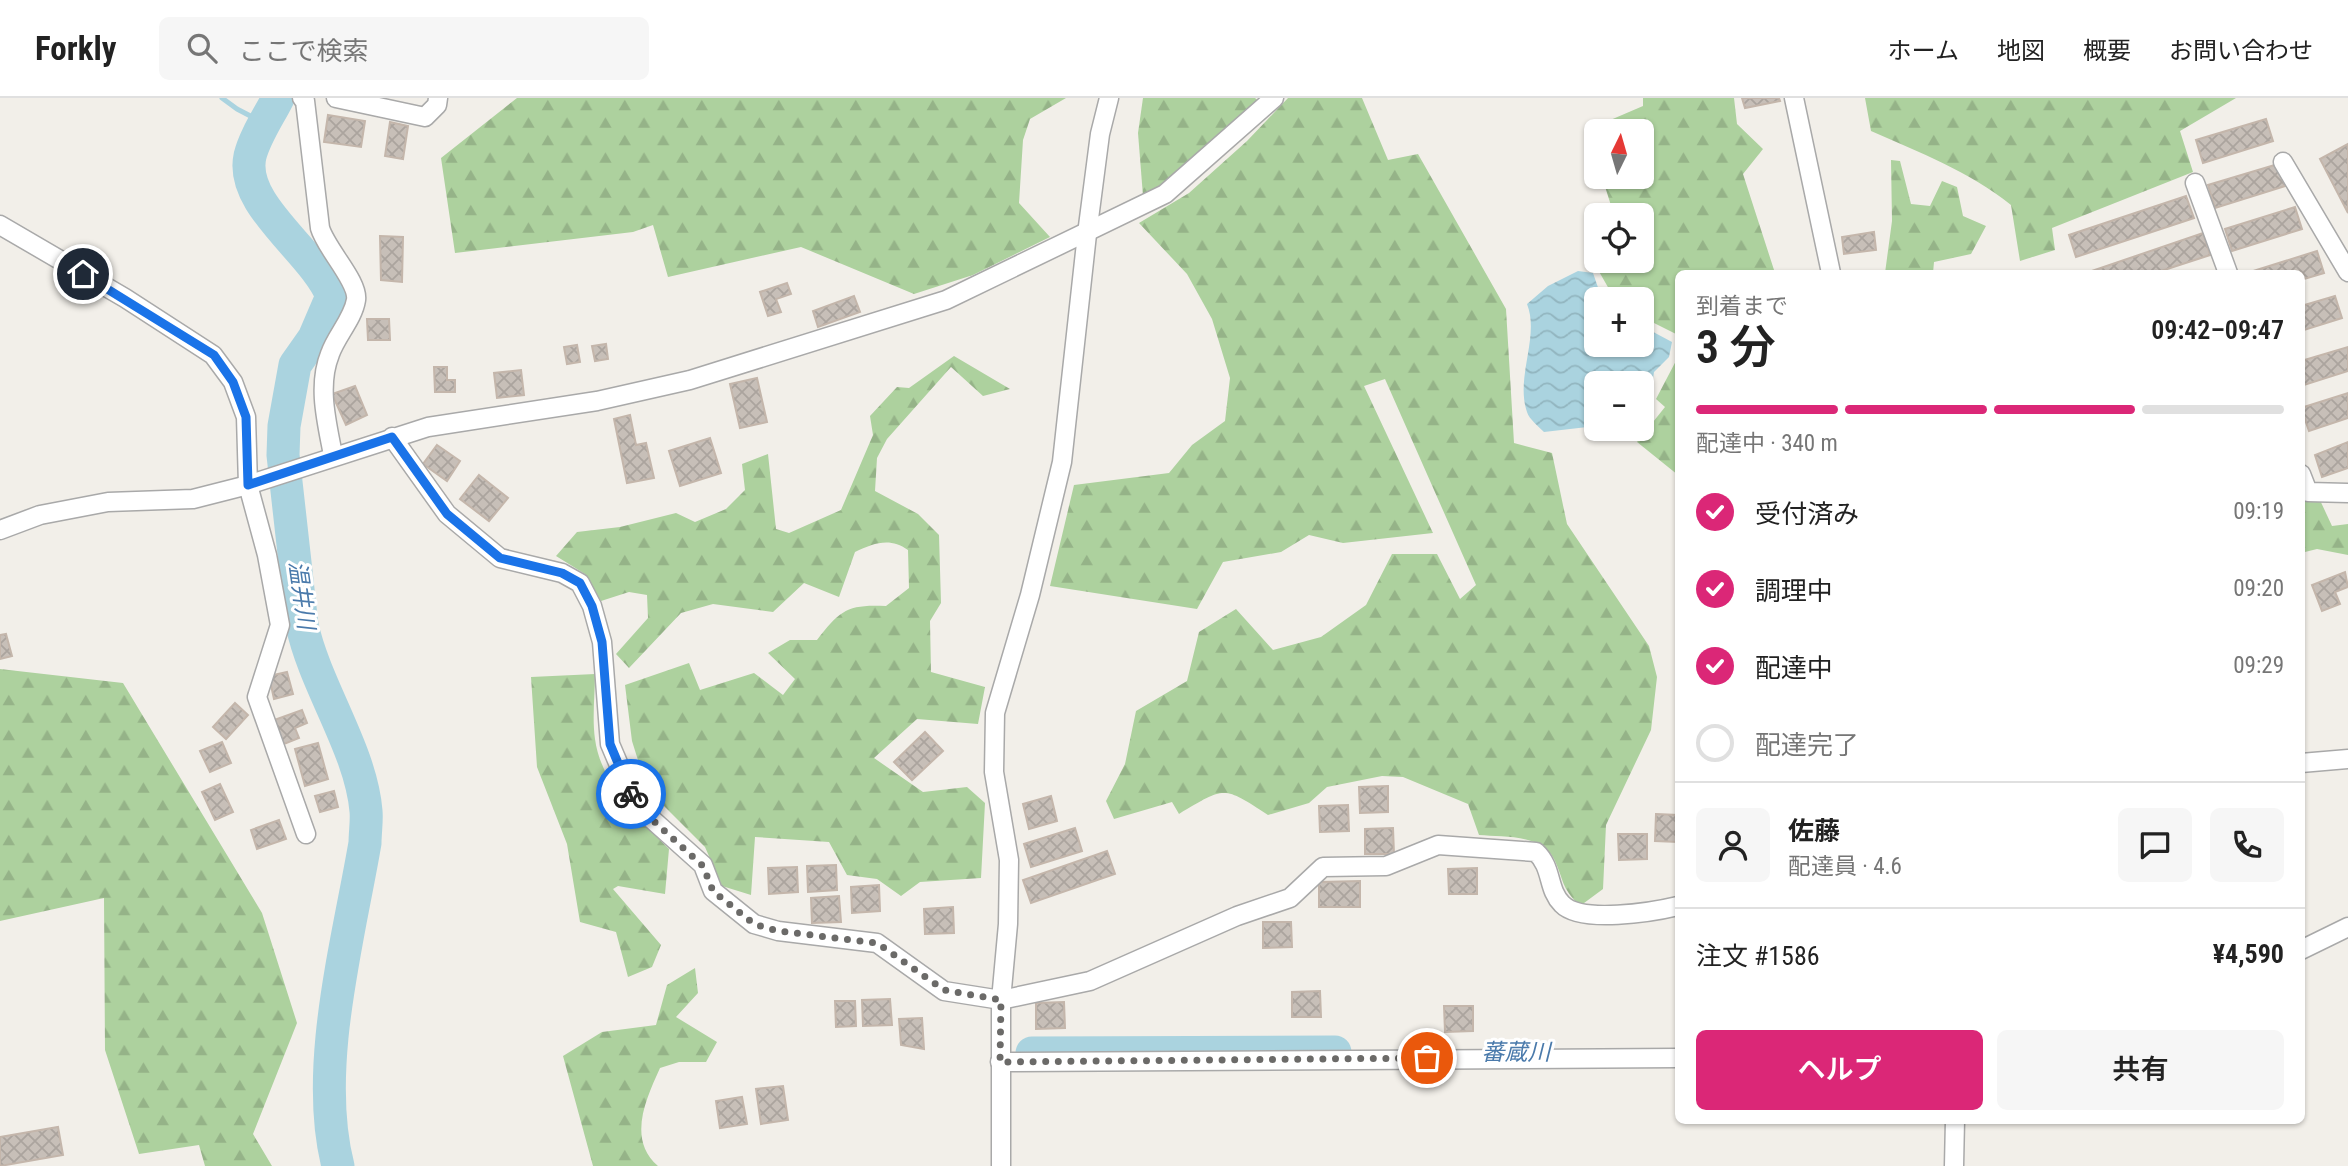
<!DOCTYPE html>
<html lang="ja">
<head>
<meta charset="utf-8">
<style>
	body { margin:0; font-family:"Roboto Condensed","Noto Sans JP",sans-serif; background:#f6f6f6; color:#222; height:100vh; display:flex; flex-direction:column; font-size:26px; white-space:nowrap }
	* { box-sizing:border-box; margin:0 }
	p { font-size:23px; color:#767676 }
	.icon { flex:none; width:38px; height:38px; fill:none; stroke:currentColor; stroke-width:2; stroke-linecap:round; stroke-linejoin:round }
	.map { position:relative; flex:1; overflow:hidden }
	.side { position:absolute; left:1675px; top:172px; width:630px; height:854px; display:flex; flex-direction:column; background:#fff; border-radius:10px; box-shadow:0 2px 5px #0004 }
	.side>* { flex:none }
	.needle { width:46px; rotate:5deg }
	.tools { position:absolute; left:1584px; top:21px; display:grid; gap:14px }
	.tools a { display:grid; place-items:center; width:70px; height:70px; border-radius:10px; background:#fff; box-shadow:0 2px 5px #0004; font-size:35px }
	.pin { position:absolute; display:grid; place-items:center; width:60px; height:60px; color:#fff; margin:-30px; border:4px solid #fff; border-radius:50%; box-shadow:0 2px 7px #0007 }
	.courier { position:absolute; display:grid; place-items:center; width:70px; height:70px; margin:-35px; border:5px solid #1a73e8; border-radius:50%; background:#fff; color:#222; box-shadow:0 2px 9px #0007 }
	.headline em { font-style:normal; font-weight:600 }
	.headline div { display:flex; flex-direction:column-reverse }
	.headline { display:flex; align-items:center; justify-content:space-between; height:119px; padding:0 21px }
	h1 { font-size:46px; font-weight:600; line-height:52px }
	.bar { display:grid; grid-template-columns:repeat(4,1fr); gap:10px 7px; align-content:center; height:84px; padding:0 21px }
	.bar i { height:9px; border-radius:5px; background:#e0e0e0 }
	.bar .active { background:#db2777 }
	.bar p { grid-column:span 4 }
	.line { display:flex; align-items:center; gap:18px; padding:0 21px; border-top:2px solid #e0e0e0 }
	.line div { flex:1 }
	.round { display:grid; place-items:center; flex:none; width:74px; height:74px; border-radius:10px; background:#f6f6f6 }
	ol { padding:0 21px; list-style:none }
	li { display:flex; align-items:center; gap:21px; height:77px }
	li p { margin-inline-start:auto }
	li .icon { padding:7px; border-radius:50%; background:#db2777; color:#fff; stroke-width:4 }
	li:last-child { color:#767676 }
	li i { width:38px; height:38px; border:4px solid #e0e0e0; border-radius:50% }
	.action { display:flex; gap:14px; margin-top:auto; padding:14px 21px }
	.action a { flex:1; height:80px; border-radius:10px; background:#db2777; color:#fff; font-size:28px; font-weight:600; line-height:80px; text-align:center }
	.action a+a { background:#f6f6f6; color:#222 }
	header { display:flex; align-items:center; gap:42px; box-sizing:border-box; height:98px; padding:0 35px; background:#fff; border-bottom:2px solid #e0e0e0 }
	header strong { font-size:33px }
	nav { display:flex; gap:38px; margin-inline-start:auto; font-size:24px }
	.search { width:490px; height:63px; background:#f6f6f6; display:flex; align-items:center; gap:18px; box-sizing:border-box; padding:0 24px; border-radius:10px; color:#767676; font-size:26px }
	.map>svg:first-child { display:block }
	.forest { fill:url(#forest-firs) }
	.water { fill:url(#water-waves) }
	.lines { fill:none; stroke-linecap:round; stroke-linejoin:round }
	.stream { stroke:#aad3df; stroke-width:5 }
	.river { stroke:#aad3df; stroke-width:33 }
	.building { fill:url(#building-cross-hatch); stroke:#c4b6ab; stroke-width:2 }
	.minor-casing { stroke:#a9a9a9; stroke-width:21 }
	.minor { stroke:#fff; stroke-width:18 }
	.done { stroke:#6b6a68; stroke-width:7; stroke-dasharray:0 12.6 }
	.route { stroke:#1a73e8; stroke-width:9 }
	.labels { text-anchor:middle; stroke-width:6; stroke-linejoin:round; paint-order:stroke }
	.water-label { font-size:23px; font-style:italic; fill:#4a7aab; stroke:#fff }
</style>
</head>
<body>
<header>
<strong>Forkly</strong>
<div class="search"><svg class="icon" aria-label="search" viewBox="0 0 24 24"><circle cx="10" cy="10" r="6"/><path d="M15 15l6 6"/></svg>ここで検索</div>
<nav><a>ホーム</a><a>地図</a><a>概要</a><a>お問い合わせ</a></nav>
</header>
<div class="map">
<svg width="2348" height="1068" viewBox="0 0 2348 1068">
	<defs>
		<pattern id="forest-firs" width="22" height="20" patternUnits="userSpaceOnUse" patternTransform="scale(1.75)"><rect width="22" height="20" fill="#add19e"/><path d="M5 1l3.5 6h-7zM16 11l3.5 6h-7z" fill="#95b388"/></pattern>
		<pattern id="water-waves" width="16" height="10" patternUnits="userSpaceOnUse" patternTransform="scale(1.75)"><rect width="16" height="10" fill="#aad3df"/><path d="M0 5q4-4 8 0t8 0" fill="none" stroke="#92b5bf"/></pattern>
		<pattern id="building-cross-hatch" width="8" height="8" patternUnits="userSpaceOnUse" patternTransform="scale(1.75)"><rect width="8" height="8" fill="#c7bfb8"/><path d="M0 0l8 8M0 8l8-8" fill="none" stroke="#aba49e"/></pattern>
	</defs>
	<rect width="100%" height="100%" fill="#f2efe9"/>
	<g class="forest">
		<path d="M517,0H1066L1030,21L1023,42L1019,105L1050,139L973,177L914,196L801,149L668,179L653,127L633,134L455,155L441,60Z"/>
		<path d="M1143,0H1255L1261,5L1182,75L1143,98L1138,35Z"/>
		<path d="M1288,0H1362L1388,62L1418,56L1506,211L1514,345L1552,355L1567,426L1649,548L1657,579L1651,632L1606,727L1603,791L1580,808C1560,788 1565,784 1554,761C1542,736 1503,739 1479,737L1468,706L1403,679L1382,678L1327,689L1309,705L1268,717C1223,688 1226,688 1179,716L1172,704L1114,721L1106,703L1125,666L1136,613L1187,583L1199,534L1236,511L1273,552L1321,539L1366,507L1392,456H1437L1460,501L1476,487L1385,281L1364,288L1433,435L1343,445L1309,437L1281,454L1223,464L1197,511L1050,488L1074,387L1169,375L1192,347L1225,323L1230,280L1212,221L1187,176L1139,125L1189,95L1247,43Z"/>
		<path d="M1643,0H1734L1737,26L1763,51L1743,76L1775,175H1678V237L1642,219V201H1617L1613,198L1589,156L1596,153V163H1642V117H1614L1602,79H1642V33H1596V61L1587,32L1643,8Z"/>
		<path d="M1865,0H2236L2180,33L2193,74L2052,130L2055,152L2020,163L2011,107C1969,73 1920,55 1871,33Z"/>
		<path d="M1891,62L1900,63L1911,106L1930,108L1942,83L1957,89L1963,118L1986,128L1971,156L1934,164L1933,175H1885L1892,123Z"/>
		<path d="M954,258L1010,291L983,298L951,269L887,341L877,360L875,393L918,416L939,437L941,505L930,523L931,574L985,589L978,626L917,621L874,660L923,694L967,689L985,705L981,780L920,784L901,798L877,781L847,777L829,744L755,739L751,797L722,788L705,749L647,691L632,643L625,587L689,565L700,592L754,575L783,597L795,581L768,555L790,542H817C840,512 848,506 886,508L909,490L908,452C890,439 874,445 855,454L839,499L804,485L773,514L713,506L681,515L629,570L616,556L648,520L647,497L629,494L601,503L585,476L556,458L577,434L620,429L676,415L695,424L726,411L745,392L742,366L768,356L776,431L789,435L841,412L873,337L870,318L897,289L909,290Z"/>
		<path d="M1678,259V377L1637,344L1665,309L1656,301Z"/>
		<path d="M2301,394L2319,400L2332,428L2348,426V457L2317,451L2301,455Z"/>
		<path d="M0,571L123,585L262,815L297,925L253,1036L272,1068H205L199,1047L139,1056L105,952L104,800L0,823Z"/>
		<path d="M595,576C595,597 592,620 595,641C601,686 639,721 669,751L665,796L618,788L613,791L661,847L652,869L628,879L616,834L580,824L567,746L537,669L531,579Z"/>
		<path d="M695,870L698,895L676,919L717,944L706,964H679L660,970C646,1001 627,1041 658,1068H593L563,958L602,934L656,927L667,887Z"/>
	</g>
	<path class="water" d="M1578,173L1593,175L1602,201H1596V247H1642V228L1672,244L1669,259L1654,274L1651,294L1642,299L1646,313L1642,315V285H1596V328L1544,334C1539,329 1529,321 1527,314C1515,279 1540,239 1527,206L1548,188Z"/>
	<g class="lines">
		<path class="stream" d="M222,0L237,11L266,26"/>
		<g class="river">
			<path d="M278,0C269,18 255,38 250,58C239,107 314,153 332,198L314,240L295,267L284,328L283,357L302,527C315,588 361,652 366,713C367,723 365,735 365,745C348,844 313,971 338,1068"/>
			<path d="M1032,955L1335,954"/>
		</g>
	</g>
	<g class="building">
		<path d="M1742,0H1779L1780,3L1745,10Z"/>
		<path d="M328,17L365,23L361,49L324,44Z"/>
		<path d="M2266,21L2273,43L2203,65L2196,42Z"/>
		<path d="M390,24L408,28L403,61L385,58Z"/>
		<path d="M2348,46V115L2320,61Z"/>
		<path d="M2278,66L2285,88L2215,110L2208,87Z"/>
		<path d="M2186,98L2194,120L2076,159L2069,137Z"/>
		<path d="M2295,109L2302,131L2232,153L2225,131Z"/>
		<path d="M1874,134L1876,152L1844,156L1842,139Z"/>
		<path d="M2203,135L2210,157L2155,175H2086Z"/>
		<path d="M380,138L403,139L402,184L381,182Z"/>
		<path d="M2317,153L2324,175L2301,182V175H2247Z"/>
		<path d="M787,185L791,196L776,201L781,214L768,218L760,194Z"/>
		<path d="M854,198L860,214L818,229L813,213Z"/>
		<path d="M2335,198L2342,220L2301,233V208Z"/>
		<path d="M367,221H389L390,242H368Z"/>
		<path d="M606,246L608,261L595,263L592,248Z"/>
		<path d="M577,247L580,264L567,266L564,249Z"/>
		<path d="M2348,249V273L2301,288V263Z"/>
		<path d="M434,269H447V282H455V294H435Z"/>
		<path d="M521,272L524,297L497,300L494,275Z"/>
		<path d="M757,280L767,324L740,330L730,286Z"/>
		<path d="M355,288L367,317L346,327L332,296Z"/>
		<path d="M2348,295V320L2309,333L2301,310Z"/>
		<path d="M630,317L636,347L646,345L654,380L627,385L614,321Z"/>
		<path d="M710,340L721,375L680,388L669,353Z"/>
		<path d="M2348,344V370L2322,379L2315,357Z"/>
		<path d="M437,347L460,363L447,383L423,366Z"/>
		<path d="M479,377L508,400L489,423L460,401Z"/>
		<path d="M2345,474L2348,489L2335,494L2340,506L2322,513L2312,487Z"/>
		<path d="M6,536L12,558L0,561V537Z"/>
		<path d="M287,574L293,596L274,601L269,578Z"/>
		<path d="M235,605L248,617L226,641L213,629Z"/>
		<path d="M302,612L307,625L295,630L299,640L284,646L274,622Z"/>
		<path d="M925,634L943,653L912,682L894,664Z"/>
		<path d="M222,644L231,665L210,674L200,653Z"/>
		<path d="M318,645L328,681L305,688L295,651Z"/>
		<path d="M220,686L233,714L215,722L202,694Z"/>
		<path d="M1388,688V714L1360,715L1359,689Z"/>
		<path d="M334,693L338,709L320,714L315,698Z"/>
		<path d="M1051,698L1057,723L1029,731L1023,706Z"/>
		<path d="M1348,707L1349,733L1320,734L1319,708Z"/>
		<path d="M1656,716L1678,717V744L1655,743Z"/>
		<path d="M279,722L286,741L257,751L251,732Z"/>
		<path d="M1075,730L1082,753L1031,769L1024,746Z"/>
		<path d="M1393,730L1394,756H1365V731Z"/>
		<path d="M1618,736H1647V761L1619,762Z"/>
		<path d="M1107,753L1115,776L1031,805L1023,782Z"/>
		<path d="M836,767L837,792L808,794L807,768Z"/>
		<path d="M797,769L798,794L769,796L768,770Z"/>
		<path d="M1477,770V796H1449L1448,771Z"/>
		<path d="M1360,783V809H1319V784Z"/>
		<path d="M879,787L880,813L852,815L851,789Z"/>
		<path d="M839,798L841,824L812,825L811,800Z"/>
		<path d="M953,809L954,835L925,836L924,811Z"/>
		<path d="M1263,824H1291L1292,849L1263,850Z"/>
		<path d="M1320,893L1321,919H1292V894Z"/>
		<path d="M890,901L892,927L863,928L862,902Z"/>
		<path d="M835,903H855L856,928L836,929Z"/>
		<path d="M1064,904L1065,930L1036,931V905Z"/>
		<path d="M1444,908H1473V933L1445,934Z"/>
		<path d="M922,920L924,951L901,947L899,921Z"/>
		<path d="M783,988L788,1022L761,1026L756,991Z"/>
		<path d="M742,999L747,1026L720,1030L716,1003Z"/>
		<path d="M58,1029L63,1057L0,1068V1039Z"/>
	</g>
	<g class="lines">
		<g class="minor-casing">
			<g id="minor">
				<path d="M302,0L305,3L320,130C326,151 359,184 356,202C353,221 336,238 330,256C317,288 327,325 333,357"/>
				<path d="M336,0L425,19L437,7L438,0"/>
				<path d="M1794,0L1831,175"/>
				<path d="M2283,64L2348,174"/>
				<path d="M2195,85L2228,175"/>
				<path d="M0,127L125,200L213,257L233,284L246,319L248,387L267,457L280,527L257,599L306,736"/>
				<path d="M392,339L447,416L500,460L562,475L580,485L592,508L602,544L610,646L636,707L703,767L713,793L754,826L778,833L877,845L944,893L1001,902L1090,883L1237,818L1290,800L1323,769L1386,768L1438,747L1536,754C1553,770 1547,791 1562,806C1581,826 1653,814 1678,808"/>
				<path d="M2301,376L2308,394L2348,395"/>
				<path d="M0,432L40,417L108,404L193,401L248,387L428,329L597,303L690,282L946,202L1165,96L1274,0"/>
				<path d="M2301,665L2348,661"/>
				<path d="M2301,852L2348,829"/>
				<path d="M1000,964L1678,960"/>
				<path d="M1001,1068V902L1008,826L1009,762L994,674L995,615L1030,497L1062,364L1087,136L1100,36L1109,0"/>
				<path d="M1954,1068L1955,1022"/>
			</g>
		</g>
		<use href="#minor" class="minor"/>
	</g>
	<g class="lines">
		<path class="done" d="M631,696L636,707L703,768L713,793L754,826L778,833L877,845L944,892L1001,902L1000,964L1427,960"/>
		<path class="route" d="M83,176L214,257L233,284L246,319L248,387L392,339L447,416L500,460L562,475L580,485L592,508L602,544L610,646L631,696"/>
	</g>
	<g class="labels">
		<g class="water-label">
			<text transform="translate(302 497) rotate(82)" y="8">温井川</text>
			<text x="1516" y="962">蕃蔵川</text>
		</g>
	</g>
</svg>
<div class="tools">
<a><svg class="needle" viewBox="-14 -14 28 28"><path d="M0-13l5 13h-10z" fill="#e53935"/><path d="M0 13l5-13h-10z" fill="#767676"/></svg></a>
<a><svg class="icon" aria-label="locate" viewBox="0 0 24 24"><circle cx="12" cy="12" r="6"/><path d="M12 2v4M12 18v4M2 12h4M18 12h4"/></svg></a>
<a>+</a>
<a>−</a>
</div>
<div class="pin" style="left:1427px;top:960px;background:#ea580c"><svg class="icon" aria-label="bag" viewBox="0 0 24 24"><path d="M5 8h14l-1 12H6zM9 8a3 3 0 0 1 6 0"/></svg></div>
<div class="pin" style="left:83px;top:176px;background:#1f2937"><svg class="icon" aria-label="home" viewBox="0 0 24 24"><path d="M3 11l9-7 9 7M6 9v11h12V9"/></svg></div>
<div class="courier" style="left:631px;top:696px"><svg class="icon" aria-label="bike" viewBox="0 0 24 24"><circle cx="6" cy="16" r="4"/><circle cx="18" cy="16" r="4"/><path d="M6 16l4-8h5l3 8M10 8l3 8H6M13 5h3"/></svg></div>
<section class="side">
<div class="headline"><div><h1>3 分</h1><p>到着まで</p></div><em>09:42–09:47</em></div>
<div class="bar"><i class="active"></i><i class="active"></i><i class="active"></i><i></i><p>配達中 · 340 m</p></div>
<ol>
<li><svg class="icon" aria-label="check" viewBox="0 0 24 24"><path d="M5 12l5 5 9-10"/></svg>受付済み<p>09:19</p></li>
<li><svg class="icon" aria-label="check" viewBox="0 0 24 24"><path d="M5 12l5 5 9-10"/></svg>調理中<p>09:20</p></li>
<li><svg class="icon" aria-label="check" viewBox="0 0 24 24"><path d="M5 12l5 5 9-10"/></svg>配達中<p>09:29</p></li>
<li><i></i>配達完了</li>
</ol>
<div class="line" style="height:126px"><a class="round"><svg class="icon" aria-label="person" viewBox="0 0 24 24"><circle cx="12" cy="8" r="4"/><path d="M4 21q1-7 8-7t8 7"/></svg></a><div><b>佐藤</b><p>配達員 · 4.6</p></div><a class="round"><svg class="icon" aria-label="chat" viewBox="0 0 24 24"><path d="M4 5h16v11H9l-5 4z"/></svg></a><a class="round"><svg class="icon" aria-label="phone" viewBox="0 0 24 24"><path d="M5 4h4l2 5-3 2q2 4 5 5l2-3 5 2v4C11 20 4 13 5 4z"/></svg></a></div>
<div class="line" style="height:91px"><div>注文 #1586</div><b>¥4,590</b></div>
<div class="action"><a>ヘルプ</a><a>共有</a></div>
</section>
</div>
</body>
</html>
